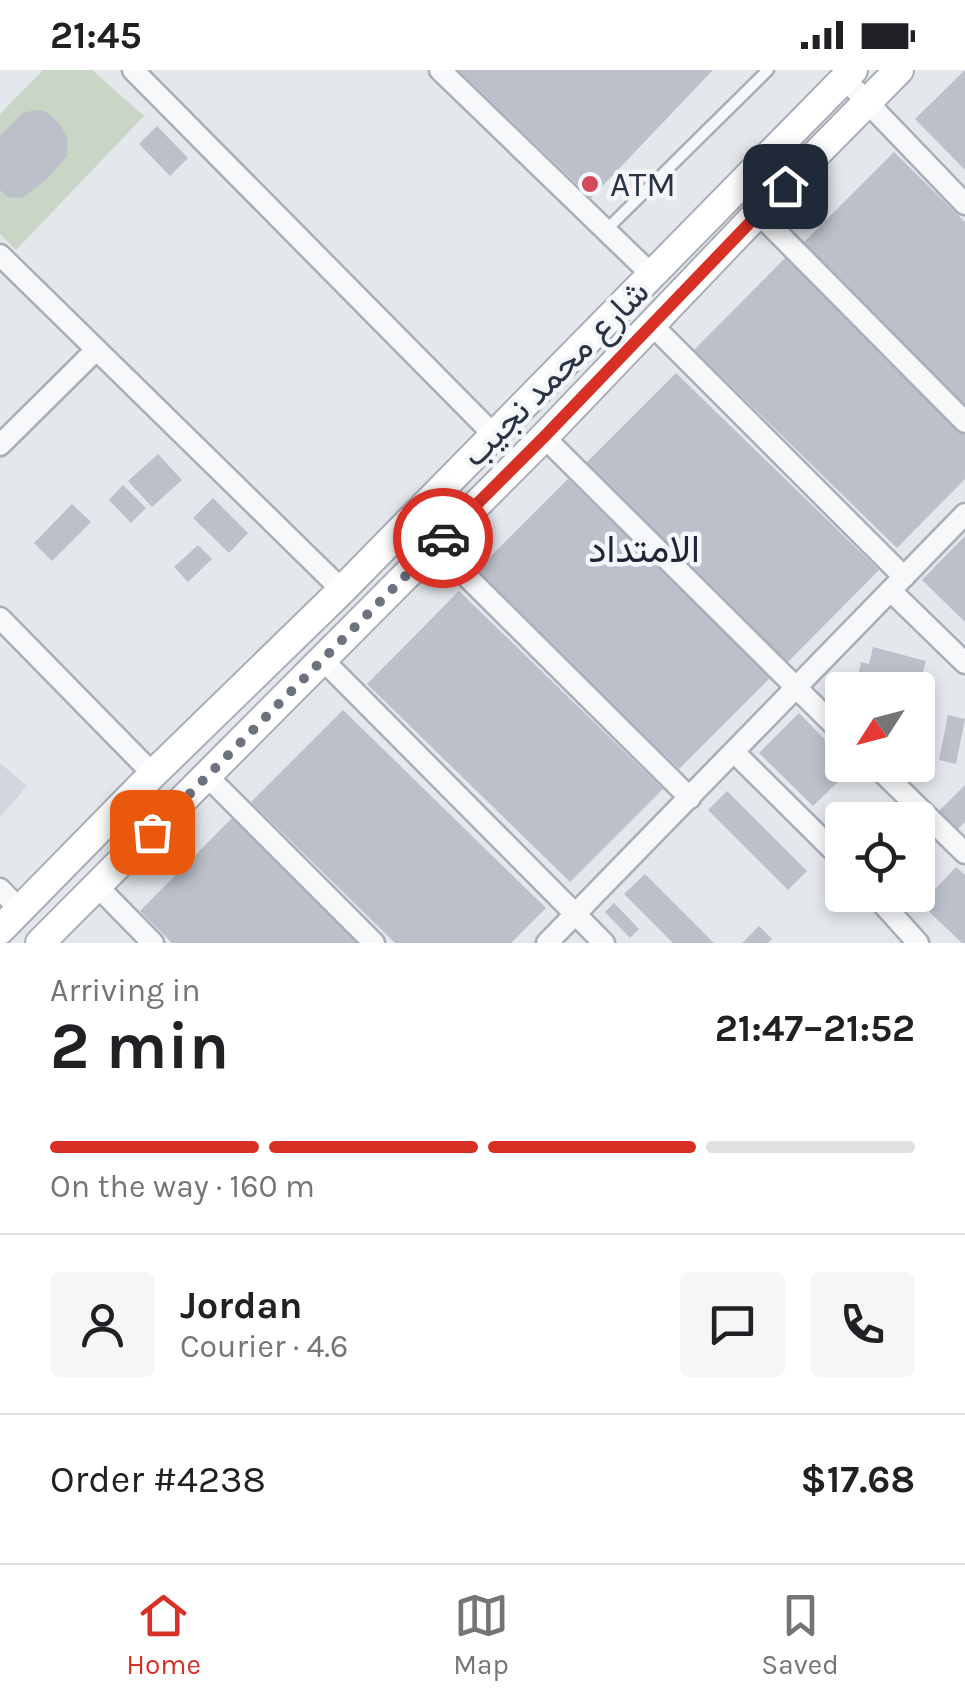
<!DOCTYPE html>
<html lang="en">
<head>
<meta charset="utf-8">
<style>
	body { margin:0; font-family:Karla,Vazirmatn,sans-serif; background:#f6f6f6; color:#202124; height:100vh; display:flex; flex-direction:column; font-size:38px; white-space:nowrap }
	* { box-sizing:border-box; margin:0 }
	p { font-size:32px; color:#757577 }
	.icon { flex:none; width:55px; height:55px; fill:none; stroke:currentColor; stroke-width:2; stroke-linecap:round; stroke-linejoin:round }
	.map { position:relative; height:873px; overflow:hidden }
	.details { display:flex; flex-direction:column; background:#fff; flex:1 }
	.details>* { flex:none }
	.needle { width:65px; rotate:234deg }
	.buttons { position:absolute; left:825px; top:602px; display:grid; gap:20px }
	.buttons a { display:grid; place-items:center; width:110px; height:110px; border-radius:10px; background:#fff; box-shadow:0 5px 15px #0003; font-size:50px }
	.pin { position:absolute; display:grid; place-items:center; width:85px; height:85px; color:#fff; margin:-42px; border-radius:20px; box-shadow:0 5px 15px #0006 }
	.courier { position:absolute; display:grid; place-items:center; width:100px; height:100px; margin:-50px; border:8px solid #d93025; border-radius:50%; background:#fff; color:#222; box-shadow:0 2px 12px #0007 }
	.head em { font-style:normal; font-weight:700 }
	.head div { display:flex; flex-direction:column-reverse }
	.head { display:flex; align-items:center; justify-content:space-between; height:170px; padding:0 50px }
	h1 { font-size:65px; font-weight:700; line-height:75px }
	.bar { display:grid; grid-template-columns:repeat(4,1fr); gap:15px 10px; align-content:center; height:120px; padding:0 50px }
	.bar i { height:12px; border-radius:8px; background:#e0e0e0 }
	.bar .on { background:#d93025 }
	.bar p { grid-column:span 4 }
	.line { display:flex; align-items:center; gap:25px; padding:0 50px; border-top:2px solid #e0e0e0 }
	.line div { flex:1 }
	.round { display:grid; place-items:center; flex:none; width:105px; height:105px; border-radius:10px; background:#f6f6f6 }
	.status { display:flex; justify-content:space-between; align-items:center; height:70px; padding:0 50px; background:#fff; direction:ltr }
	.status svg { height:28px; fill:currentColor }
	.tab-bar { display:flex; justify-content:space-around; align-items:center; height:140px; border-top:2px solid #e0e0e0; background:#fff; font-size:28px; color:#757577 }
	.tab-bar a { display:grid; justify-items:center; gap:5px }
	.tab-bar .on { color:#d93025 }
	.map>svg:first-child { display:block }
	.built { fill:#d2d6de }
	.green { fill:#c9d6c5 }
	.building { fill:#bbc0ca }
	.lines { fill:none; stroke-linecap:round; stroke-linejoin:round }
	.service-casing { stroke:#a9aeb7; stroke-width:15 }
	.minor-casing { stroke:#a9aeb7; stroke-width:25 }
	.secondary-casing { stroke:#a9aeb7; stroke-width:32 }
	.service { stroke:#f7f8fa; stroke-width:10 }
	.minor { stroke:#f7f8fa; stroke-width:20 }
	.secondary { stroke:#fff; stroke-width:28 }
	.done { stroke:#6c737f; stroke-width:10; stroke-dasharray:0 18 }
	.route { stroke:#d93025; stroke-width:12 }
	.poi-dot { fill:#d1495b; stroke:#f4f6f9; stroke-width:4 }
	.labels { text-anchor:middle; stroke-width:9; stroke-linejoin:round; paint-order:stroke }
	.poi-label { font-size:35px; fill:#2b3445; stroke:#f4f6f9; text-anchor:start }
	.street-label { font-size:35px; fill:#2b3445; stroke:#f4f6f9 }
	.neighbourhood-label { font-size:38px; fill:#1d2536; stroke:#f4f6f9 }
</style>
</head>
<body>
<div class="status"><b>21:45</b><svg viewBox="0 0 49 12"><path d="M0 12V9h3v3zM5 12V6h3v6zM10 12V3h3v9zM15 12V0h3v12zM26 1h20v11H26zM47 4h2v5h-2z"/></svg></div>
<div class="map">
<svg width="965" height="873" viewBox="0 0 965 873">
	<rect width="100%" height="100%" fill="#e4e7ec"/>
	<path class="built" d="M0,693L27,716L0,747Z"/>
	<path class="green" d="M43,0H92L144,46L16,180L0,164V44Z"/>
	<g class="building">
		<path d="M458,0H713L591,128Z"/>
		<path d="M965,0V100L915,49Z"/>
		<path d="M36,40L47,42L60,55L68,69L67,86L47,109L33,120L21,128L7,127L0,120V66L23,43Z"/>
		<path d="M157,56L188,88L170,106L139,74Z"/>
		<path d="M894,82L965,152V335L801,175Z"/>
		<path d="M786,187L965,362V409L897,478L694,280Z"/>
		<path d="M676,303L879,500L787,593L584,395Z"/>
		<path d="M158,384L182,410L152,437L128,411Z"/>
		<path d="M568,409L771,607L679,699L476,501Z"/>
		<path d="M123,415L146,438L131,453L109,430Z"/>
		<path d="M213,428L248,463L229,483L193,448Z"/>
		<path d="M72,434L91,452L52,491L34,473Z"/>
		<path d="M965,466V552L922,510Z"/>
		<path d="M198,475L212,489L188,512L174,497Z"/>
		<path d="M459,521L663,719L570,812L367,614Z"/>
		<path d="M873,577L926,591L918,620H862L864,612L857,610L861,592L869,594Z"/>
		<path d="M343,640L546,838L511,873H395L251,732Z"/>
		<path d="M799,643L842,687V695L853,697L813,736L759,683Z"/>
		<path d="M948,645L965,649L956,694L939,690Z"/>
		<path d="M965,715V752L956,761L937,743Z"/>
		<path d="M727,721L807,801L788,820L708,740Z"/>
		<path d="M232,748L266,781L360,873H172L140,841Z"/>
		<path d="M956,797L965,805V873H962L921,834Z"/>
		<path d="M645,804L714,873H673L624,824Z"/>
		<path d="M614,833L639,859L630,868L605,842Z"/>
		<path d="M759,856L772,869L768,873H742Z"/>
	</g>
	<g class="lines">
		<g class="service-casing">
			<path id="service" d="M606,160L768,0"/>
		</g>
		<g class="minor-casing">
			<g id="minor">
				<path d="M133,0L494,365"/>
				<path d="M440,0L652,205"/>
				<path d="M845,9L965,134"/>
				<path d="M758,143L965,352"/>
				<path d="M0,185L342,520"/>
				<path d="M651,254L904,507"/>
				<path d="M544,367L842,663"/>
				<path d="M0,375L96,280"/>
				<path d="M436,476L690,728"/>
				<path d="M891,521L965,593"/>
				<path d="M0,548L153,704"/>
				<path d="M323,590L604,873"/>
				<path d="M735,683L842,789"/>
				<path d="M875,695L965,783"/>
				<path d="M207,706L374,873"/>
				<path d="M97,816L153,873"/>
				<path d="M0,819L20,840"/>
				<path d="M875,825L918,873"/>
				<path d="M547,873L965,444"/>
			</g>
		</g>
		<g class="secondary-casing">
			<g id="secondary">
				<path d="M0,860L153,704L342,520L853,0"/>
				<path d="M40,873L544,367L758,143L899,0"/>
			</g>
		</g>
		<use href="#service" class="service"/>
		<use href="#minor" class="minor"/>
		<use href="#secondary" class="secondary"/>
	</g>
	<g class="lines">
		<path class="done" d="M152,762L443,468"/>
		<path class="route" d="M443,468L544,367L785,116"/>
	</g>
	<circle class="poi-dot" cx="590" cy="114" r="10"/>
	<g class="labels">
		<g class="poi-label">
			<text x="610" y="126">ATM</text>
		</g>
		<g class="street-label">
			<text transform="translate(555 303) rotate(-45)" y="12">شارع محمد نجيب</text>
		</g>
		<g class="neighbourhood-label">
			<text x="644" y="492">الامتداد</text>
		</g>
	</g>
</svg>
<div class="buttons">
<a><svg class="needle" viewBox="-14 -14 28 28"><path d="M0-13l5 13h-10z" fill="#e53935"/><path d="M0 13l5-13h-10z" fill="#757577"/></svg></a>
<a><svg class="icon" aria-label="locate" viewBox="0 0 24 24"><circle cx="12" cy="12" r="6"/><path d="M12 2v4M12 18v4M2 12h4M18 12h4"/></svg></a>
</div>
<div class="pin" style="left:152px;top:762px;background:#ea580c"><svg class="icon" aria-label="bag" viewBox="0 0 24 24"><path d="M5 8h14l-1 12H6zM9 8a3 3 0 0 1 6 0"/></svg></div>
<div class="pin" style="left:785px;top:116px;background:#1f2937"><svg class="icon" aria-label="home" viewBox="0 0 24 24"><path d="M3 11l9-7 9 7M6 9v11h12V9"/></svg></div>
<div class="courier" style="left:443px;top:468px"><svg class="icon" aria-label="car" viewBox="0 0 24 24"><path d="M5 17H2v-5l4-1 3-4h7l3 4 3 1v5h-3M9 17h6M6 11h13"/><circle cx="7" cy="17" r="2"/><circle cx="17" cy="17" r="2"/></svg></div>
</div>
<section class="details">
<div class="head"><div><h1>2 min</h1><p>Arriving in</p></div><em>21:47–21:52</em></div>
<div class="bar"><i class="on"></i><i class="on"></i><i class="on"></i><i></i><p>On the way · 160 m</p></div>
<div class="line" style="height:180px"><a class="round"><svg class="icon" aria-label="person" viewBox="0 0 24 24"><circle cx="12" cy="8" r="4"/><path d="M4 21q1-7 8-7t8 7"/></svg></a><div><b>Jordan</b><p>Courier · 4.6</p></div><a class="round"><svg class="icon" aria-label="chat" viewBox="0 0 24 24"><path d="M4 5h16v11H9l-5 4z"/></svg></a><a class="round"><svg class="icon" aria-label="phone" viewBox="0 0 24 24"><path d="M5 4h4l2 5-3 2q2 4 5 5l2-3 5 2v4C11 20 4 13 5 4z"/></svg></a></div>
<div class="line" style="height:130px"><div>Order #4238</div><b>$17.68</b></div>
</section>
<nav class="tab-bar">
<a class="on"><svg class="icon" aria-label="home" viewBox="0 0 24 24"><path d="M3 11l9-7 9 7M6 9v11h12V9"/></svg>Home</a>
<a><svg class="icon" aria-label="map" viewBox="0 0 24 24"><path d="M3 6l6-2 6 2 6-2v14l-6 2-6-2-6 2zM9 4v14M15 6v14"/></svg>Map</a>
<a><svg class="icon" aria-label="saved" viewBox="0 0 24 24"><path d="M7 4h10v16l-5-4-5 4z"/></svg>Saved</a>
</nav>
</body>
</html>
